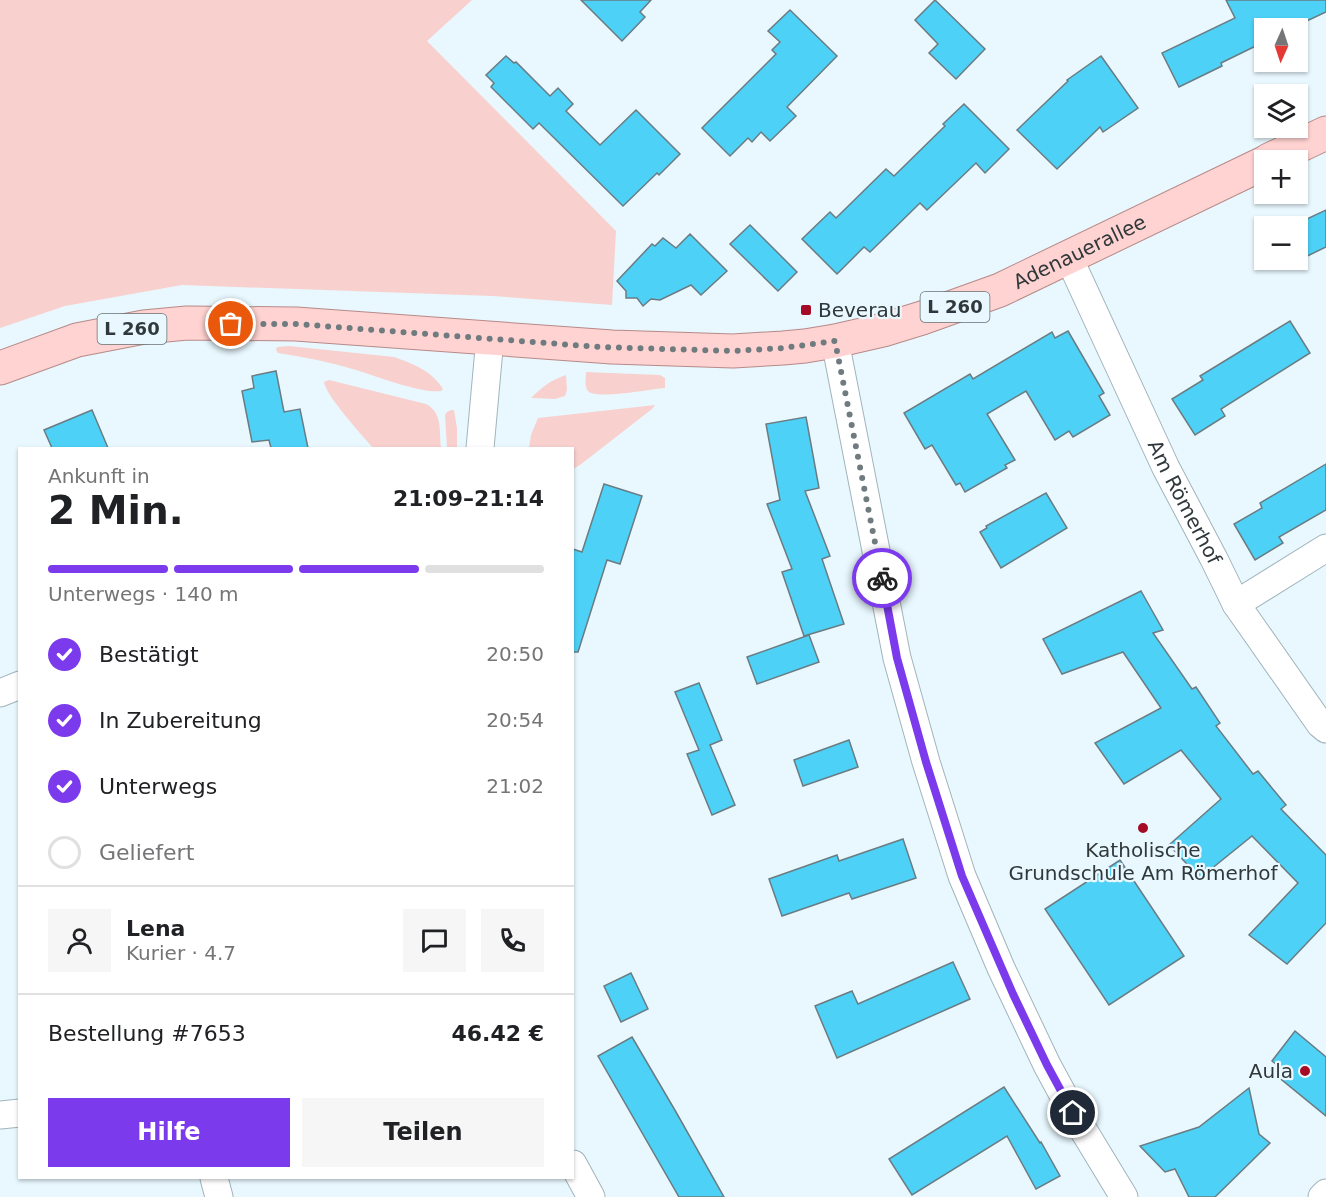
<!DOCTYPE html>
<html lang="de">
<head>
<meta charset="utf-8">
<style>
	body { margin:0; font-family:"DejaVu Sans",sans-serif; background:#f6f6f6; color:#202124; height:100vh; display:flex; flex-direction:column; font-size:22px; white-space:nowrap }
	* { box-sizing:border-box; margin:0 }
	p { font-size:20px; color:#757577 }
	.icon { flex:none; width:33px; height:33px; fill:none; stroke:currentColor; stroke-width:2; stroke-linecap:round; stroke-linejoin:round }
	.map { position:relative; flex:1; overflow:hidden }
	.panel { position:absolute; left:18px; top:447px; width:556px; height:732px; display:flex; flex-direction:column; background:#fff; border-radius:0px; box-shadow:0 2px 4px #0004 }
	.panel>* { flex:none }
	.needle { width:39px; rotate:183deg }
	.buttons { position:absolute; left:1254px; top:18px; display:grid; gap:12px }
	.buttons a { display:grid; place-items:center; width:54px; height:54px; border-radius:0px; background:#fff; box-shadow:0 2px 4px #0004; font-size:30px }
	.pin { position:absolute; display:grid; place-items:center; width:51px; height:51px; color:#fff; margin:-26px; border:3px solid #fff; border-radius:50%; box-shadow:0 2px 6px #0007 }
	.courier { position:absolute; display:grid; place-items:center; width:60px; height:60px; margin:-30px; border:4px solid #7c3aed; border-radius:50%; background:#fff; color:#222; box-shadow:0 2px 8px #0007 }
	.head em { font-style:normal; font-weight:700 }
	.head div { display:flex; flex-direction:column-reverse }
	.head { display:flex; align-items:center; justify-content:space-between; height:102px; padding:0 30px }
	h1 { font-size:39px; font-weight:700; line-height:45px }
	.bar { display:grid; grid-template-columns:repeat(4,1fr); gap:9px 6px; align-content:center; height:72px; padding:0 30px }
	.bar i { height:8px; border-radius:4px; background:#e0e0e0 }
	.bar .selected { background:#7c3aed }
	.bar p { grid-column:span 4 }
	.line { display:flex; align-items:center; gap:15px; padding:0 30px; border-top:2px solid #e0e0e0 }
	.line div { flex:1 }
	.round { display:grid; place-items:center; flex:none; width:63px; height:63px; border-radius:0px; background:#f6f6f6 }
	ol { padding:0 30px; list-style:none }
	li { display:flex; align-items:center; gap:18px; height:66px }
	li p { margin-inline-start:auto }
	li .icon { padding:6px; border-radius:50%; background:#7c3aed; color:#fff; stroke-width:4 }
	li:last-child { color:#757577 }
	li i { width:33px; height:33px; border:3px solid #e0e0e0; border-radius:50% }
	.cta { display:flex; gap:12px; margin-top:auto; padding:12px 30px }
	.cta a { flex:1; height:69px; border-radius:0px; background:#7c3aed; color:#fff; font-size:24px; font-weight:700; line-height:69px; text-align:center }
	.cta a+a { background:#f6f6f6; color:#202124 }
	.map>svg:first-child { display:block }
	.green { fill:#f8d1cf }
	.building { fill:#4dd1f7; stroke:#6a7c82; stroke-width:1.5 }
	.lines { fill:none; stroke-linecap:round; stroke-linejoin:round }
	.minor-casing { stroke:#a1b4bb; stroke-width:29 }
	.major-casing { stroke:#b78a89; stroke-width:35 }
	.minor { stroke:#fff; stroke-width:27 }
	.major { stroke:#ffd3d1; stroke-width:33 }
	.done { stroke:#707b7f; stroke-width:6; stroke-dasharray:0 10.8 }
	.route { stroke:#7c3aed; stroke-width:8 }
	.poi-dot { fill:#a50b25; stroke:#e8f8fe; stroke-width:2 }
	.labels { text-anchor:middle; stroke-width:4.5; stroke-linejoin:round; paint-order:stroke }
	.shield { fill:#e8f8fe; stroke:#677276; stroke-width:1.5 }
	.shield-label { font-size:18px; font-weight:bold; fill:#30383b }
	.street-label { font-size:20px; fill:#30383b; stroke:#e8f8fe }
	.poi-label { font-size:20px; fill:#30383b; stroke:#e8f8fe; text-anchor:start }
</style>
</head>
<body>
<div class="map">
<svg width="1326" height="1197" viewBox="0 0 1326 1197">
	<rect width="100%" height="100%" fill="#e8f8fe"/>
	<g class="green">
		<path d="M0,0H472L427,41L616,231L612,305L492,296L182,285L65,306L0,328Z"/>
		<path d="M289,346L394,357C414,364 432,371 443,389L441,391C422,394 376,376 356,370C330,362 304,357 278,353L276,350L277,347Z"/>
		<path d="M586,372L660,375L665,378V388C652,389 595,400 588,391C584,386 586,378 586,372Z"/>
		<path d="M566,375L567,390L565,396L555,399L531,398C542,387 551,380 566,375Z"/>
		<path d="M329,380L426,404C443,413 439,431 441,448H373C362,435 326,396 324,382Z"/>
		<path d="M655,405L652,409L580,465L573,469V448H529L531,435L538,418Z"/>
		<path d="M451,410H454L457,428V448H447L445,415L447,412Z"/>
	</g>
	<g class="building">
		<path d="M581,0H651L640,12L645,17L622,41Z"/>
		<path d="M935,0L985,49L956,79L929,53L938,44L915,20Z"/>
		<path d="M1226,0H1326V12L1292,28H1264V42L1221,63L1222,66L1179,87L1162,53L1235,18Z"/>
		<path d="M790,10L837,56L787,107L796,116L770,141L761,132L752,142L748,138L730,156L702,128L776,54L772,50L780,42L768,31Z"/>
		<path d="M506,56L514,63L516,62L550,96L558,88L573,104L566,111L600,145L636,110L680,154L659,175L657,173L623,206L539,123L533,129L491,87L494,83L486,75Z"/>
		<path d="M1101,56L1138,108L1103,132L1100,127L1057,169L1017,130L1068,81L1067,80Z"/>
		<path d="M964,104L1009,149L985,173L976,163L927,210L920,203L870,252L864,247L837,274L802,239L830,212L836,218L886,169L894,176L945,126L943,124Z"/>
		<path d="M1326,210V247L1295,262L1294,260H1298V226H1292Z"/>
		<path d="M750,225L797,272L778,291L730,244Z"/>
		<path d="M690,234L727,271L701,295L691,285L660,300L651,299L643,306L637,298H626V291L617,281L652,244L655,246L663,238L676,248Z"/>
		<path d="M1290,321L1310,353L1221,409L1225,416L1195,435L1172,399L1203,380L1200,376Z"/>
		<path d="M1068,331L1104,393L1099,396L1110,415L1073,437L1069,431L1055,440L1026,391L987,414L1015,460L1005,465L1007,468L965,492L960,483L956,485L932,445L925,449L904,413L970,374L973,379L1052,332L1055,338Z"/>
		<path d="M276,371L284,412L300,409L308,448H271L269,440L252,442L242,391L254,388L252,376Z"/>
		<path d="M92,410L108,448H52L44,430Z"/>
		<path d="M806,417L819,488L805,491L830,556L822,559L844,624L804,636L782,572L792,569L767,504L780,500L766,424Z"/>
		<path d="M1326,464V510L1279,537L1283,543L1255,560L1234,524L1262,508L1260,503Z"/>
		<path d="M604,484L642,496L620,564L607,560L578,652H573V549L582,552Z"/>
		<path d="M1046,493L1067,528L1001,568L980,532L987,528L986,526Z"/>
		<path d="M1141,591L1163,630L1153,633L1192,689L1196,687L1220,723L1216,726L1253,774L1258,771L1286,805L1281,809L1326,855V923L1287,964L1249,935L1298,883L1252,836L1200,878L1169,845L1221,799L1181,750L1124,784L1095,743L1161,708L1123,652L1062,674L1043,639Z"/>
		<path d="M809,635L819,662L757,684L747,657Z"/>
		<path d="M699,683L722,740L710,745L735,805L712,815L687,754L699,750L675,692Z"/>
		<path d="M849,740L858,767L803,786L794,760Z"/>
		<path d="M903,839L916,878L852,899L849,893L782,916L769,879L837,855L839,861Z"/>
		<path d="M1120,860L1184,956L1109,1005L1045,909Z"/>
		<path d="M953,962L970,999L837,1058L815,1006L852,991L858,1004Z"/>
		<path d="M631,973L648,1009L621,1022L604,986Z"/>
		<path d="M1295,1031L1326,1057V1116L1271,1071L1278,1066L1272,1061Z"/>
		<path d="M632,1037L676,1112L724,1197H679L598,1056Z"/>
		<path d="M1004,1087L1040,1143L1041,1142L1060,1176L1036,1189L1007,1136L912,1195L889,1159Z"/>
		<path d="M1249,1088L1259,1134L1270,1143L1215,1197H1189L1175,1169L1165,1172L1140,1146L1199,1127Z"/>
	</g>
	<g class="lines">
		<g class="minor-casing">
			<g id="minor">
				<path id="s1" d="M1069,258L1166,468L1214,559L1236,604L1320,724L1326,729"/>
				<path d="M835,341L897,658L926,762L962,876L1001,968L1047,1065L1073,1113L1124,1197"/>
				<path d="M480,448L490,338"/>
				<path d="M1236,604L1326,548"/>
				<path d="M0,693L20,685"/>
				<path d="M0,1115L20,1113"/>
				<path d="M573,1164L591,1197"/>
				<path d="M214,1178L219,1197"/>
				<path d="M1322,1197L1326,1193"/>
			</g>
		</g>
		<g class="major-casing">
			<g id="major">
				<path d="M1269,160L1326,133"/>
				<path id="s2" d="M0,368L77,340L144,327L187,323L296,324L612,347L733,351L783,348L805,346L835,341L883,330L922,318L1000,290L1264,163"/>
			</g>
		</g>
		<use href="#minor" class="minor"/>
		<use href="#major" class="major"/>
	</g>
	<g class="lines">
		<path class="done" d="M231,324H296L599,347L733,351L783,348L835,341L882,578"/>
		<path class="route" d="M882,578L897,658L926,762L962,876L1013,994L1047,1065L1073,1113"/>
	</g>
	<g class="poi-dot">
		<rect x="800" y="304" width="12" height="12" rx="3"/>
		<circle cx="1143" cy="828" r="6"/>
		<circle cx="1305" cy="1071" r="6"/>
	</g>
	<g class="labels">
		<g class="shield">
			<rect x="920.5" y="292" width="69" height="30" rx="4.5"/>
			<rect x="97.5" y="314" width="69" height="30" rx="4.5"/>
		</g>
		<g class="shield-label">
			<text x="955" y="313">L 260</text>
			<text x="132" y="335">L 260</text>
		</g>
		<g class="street-label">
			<text dy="7" stroke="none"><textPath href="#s2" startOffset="1104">Adenauerallee</textPath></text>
			<text dy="7" stroke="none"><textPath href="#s1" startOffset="270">Am Römerhof</textPath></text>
		</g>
		<g class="poi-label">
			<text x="818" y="317">Beverau</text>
			<text x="1143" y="857" text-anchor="middle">Katholische<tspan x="1143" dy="23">Grundschule Am Römerhof</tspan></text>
			<text x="1293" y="1078" text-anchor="end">Aula</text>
		</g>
	</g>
</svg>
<div class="buttons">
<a><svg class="needle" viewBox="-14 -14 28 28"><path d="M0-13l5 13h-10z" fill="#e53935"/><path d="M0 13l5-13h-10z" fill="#757577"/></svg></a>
<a><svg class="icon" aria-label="layers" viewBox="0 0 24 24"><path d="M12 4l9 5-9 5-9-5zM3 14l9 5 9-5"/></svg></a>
<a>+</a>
<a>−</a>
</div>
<div class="pin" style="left:231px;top:324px;background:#ea580c"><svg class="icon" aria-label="bag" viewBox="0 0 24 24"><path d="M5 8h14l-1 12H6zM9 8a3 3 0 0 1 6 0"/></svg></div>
<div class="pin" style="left:1073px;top:1113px;background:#1f2937"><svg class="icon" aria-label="home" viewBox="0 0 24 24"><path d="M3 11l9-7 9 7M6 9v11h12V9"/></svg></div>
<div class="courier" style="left:882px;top:578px"><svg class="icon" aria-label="bike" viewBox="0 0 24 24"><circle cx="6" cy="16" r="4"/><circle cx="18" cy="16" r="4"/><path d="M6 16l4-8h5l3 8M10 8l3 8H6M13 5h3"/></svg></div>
<section class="panel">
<div class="head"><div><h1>2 Min.</h1><p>Ankunft in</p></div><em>21:09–21:14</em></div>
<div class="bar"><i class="selected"></i><i class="selected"></i><i class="selected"></i><i></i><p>Unterwegs · 140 m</p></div>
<ol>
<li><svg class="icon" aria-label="check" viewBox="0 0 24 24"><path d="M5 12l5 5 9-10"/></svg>Bestätigt<p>20:50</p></li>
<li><svg class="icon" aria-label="check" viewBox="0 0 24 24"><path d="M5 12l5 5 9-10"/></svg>In Zubereitung<p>20:54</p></li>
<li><svg class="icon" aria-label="check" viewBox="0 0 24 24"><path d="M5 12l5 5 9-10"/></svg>Unterwegs<p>21:02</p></li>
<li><i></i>Geliefert</li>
</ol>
<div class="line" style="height:108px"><a class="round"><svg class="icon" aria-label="person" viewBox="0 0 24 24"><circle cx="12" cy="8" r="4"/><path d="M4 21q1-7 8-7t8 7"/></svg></a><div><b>Lena</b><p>Kurier · 4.7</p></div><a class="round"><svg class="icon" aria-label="chat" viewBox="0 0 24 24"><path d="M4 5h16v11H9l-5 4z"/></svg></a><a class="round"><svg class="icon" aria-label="phone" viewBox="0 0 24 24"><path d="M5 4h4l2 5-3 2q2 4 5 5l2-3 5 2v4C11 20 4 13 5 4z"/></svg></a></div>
<div class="line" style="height:78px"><div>Bestellung #7653</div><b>46.42 €</b></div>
<div class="cta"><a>Hilfe</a><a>Teilen</a></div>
</section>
</div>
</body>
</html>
